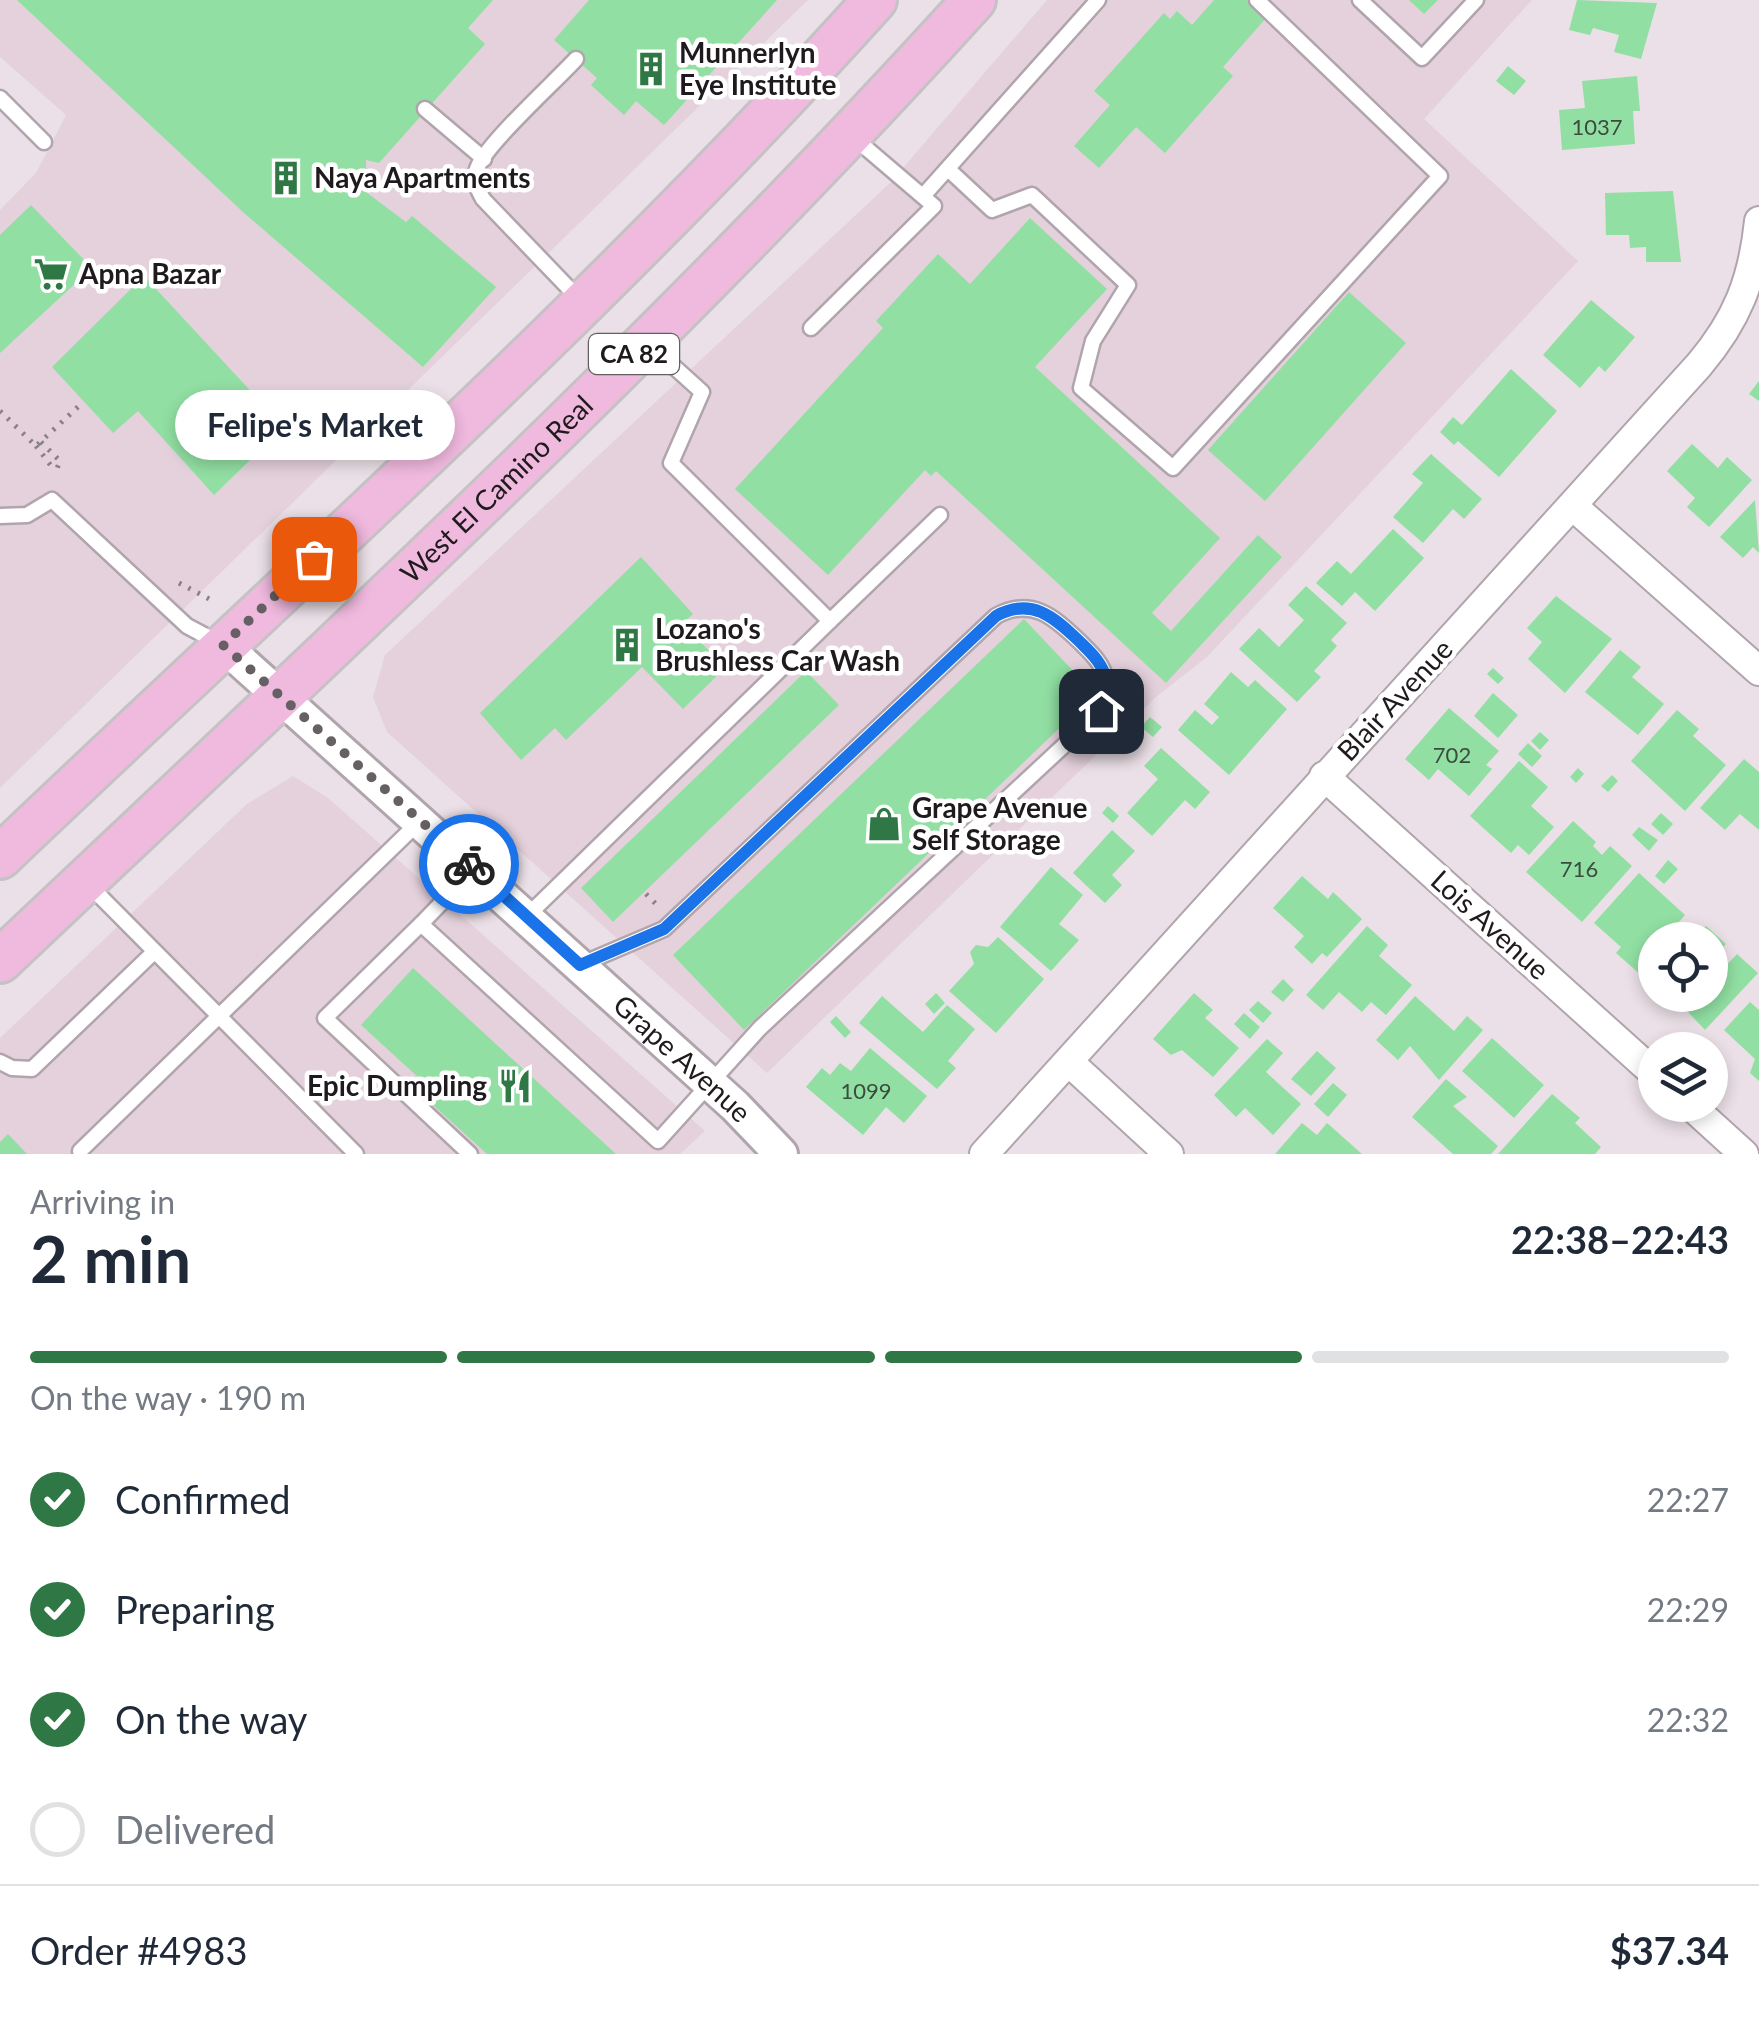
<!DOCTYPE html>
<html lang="en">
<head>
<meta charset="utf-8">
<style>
	body { margin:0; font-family:Lato,sans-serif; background:#f2f2f3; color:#1f2937; height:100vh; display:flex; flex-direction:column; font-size:38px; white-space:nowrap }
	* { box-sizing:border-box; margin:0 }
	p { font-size:32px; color:#747a83 }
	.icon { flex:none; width:55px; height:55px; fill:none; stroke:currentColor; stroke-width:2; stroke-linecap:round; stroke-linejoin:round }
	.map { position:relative; height:1154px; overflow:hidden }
	.drawer { display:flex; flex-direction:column; background:#fff; flex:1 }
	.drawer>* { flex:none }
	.fabs { position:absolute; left:1638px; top:922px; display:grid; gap:20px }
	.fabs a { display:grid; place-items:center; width:90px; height:90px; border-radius:50%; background:#fff; box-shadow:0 5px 15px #0003; font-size:50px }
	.pin { position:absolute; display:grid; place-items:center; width:85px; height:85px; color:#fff; margin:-42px; border-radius:20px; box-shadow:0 5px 15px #0006 }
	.courier { position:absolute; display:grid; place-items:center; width:100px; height:100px; margin:-50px; border:8px solid #1a73e8; border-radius:50%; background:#fff; color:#222; box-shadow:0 2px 12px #0007 }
	.bubble { position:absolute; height:70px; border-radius:35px; background:#fff; box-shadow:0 5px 15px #0003; font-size:32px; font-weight:700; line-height:70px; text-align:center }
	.overview em { font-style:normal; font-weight:700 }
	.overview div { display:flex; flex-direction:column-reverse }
	.overview { display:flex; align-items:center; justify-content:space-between; height:170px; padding:0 30px }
	h1 { font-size:65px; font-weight:700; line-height:75px }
	.bar { display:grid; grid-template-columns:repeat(4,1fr); gap:15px 10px; align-content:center; height:120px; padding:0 30px }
	.bar i { height:12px; border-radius:8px; background:#e0e1e3 }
	.bar .active { background:#2f7845 }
	.bar p { grid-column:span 4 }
	.line { display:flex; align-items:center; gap:25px; padding:0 30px; border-top:2px solid #e0e1e3 }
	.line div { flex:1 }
	ol { padding:0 30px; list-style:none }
	li { display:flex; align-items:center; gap:30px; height:110px }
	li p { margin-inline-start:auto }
	li .icon { padding:10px; border-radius:50%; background:#2f7845; color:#fff; stroke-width:4 }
	li:last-child { color:#747a83 }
	li i { width:55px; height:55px; border:5px solid #e0e1e3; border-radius:50% }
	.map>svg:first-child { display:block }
	.built { fill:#e4d1dc }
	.building { fill:#91dfa3 }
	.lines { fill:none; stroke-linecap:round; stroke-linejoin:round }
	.service-casing { stroke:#b0a5ac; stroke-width:19 }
	.minor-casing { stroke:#b0a5ac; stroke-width:32 }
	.tertiary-casing { stroke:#b0a5ac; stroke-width:38 }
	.primary-casing { stroke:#c4c3c4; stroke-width:48 }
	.path { stroke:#898186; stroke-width:5; stroke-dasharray:2.5 8; stroke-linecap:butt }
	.service { stroke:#fff; stroke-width:14 }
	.minor { stroke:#fff; stroke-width:28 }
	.tertiary { stroke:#fff; stroke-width:32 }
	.primary { stroke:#f0b9de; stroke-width:42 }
	.done { stroke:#665f64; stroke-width:10; stroke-dasharray:0 18 }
	.route { stroke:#1a73e8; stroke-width:12 }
	.labels { text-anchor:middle; stroke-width:9; stroke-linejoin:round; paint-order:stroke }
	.number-label { font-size:22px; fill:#3b4b3e }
	.shield { fill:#fff; stroke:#625f61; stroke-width:2.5 }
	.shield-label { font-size:25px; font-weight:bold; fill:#1e1a1d }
	.poi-label { font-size:28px; font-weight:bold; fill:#1e1a1d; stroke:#fff; text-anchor:start }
	.street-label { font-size:28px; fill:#1e1a1d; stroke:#fff }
</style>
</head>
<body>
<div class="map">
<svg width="1759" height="1154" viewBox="0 0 1759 1154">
	<rect width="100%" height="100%" fill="#ebe0e7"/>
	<g class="built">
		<path d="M0,0H808L0,788V210L36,173L66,115L0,57Z"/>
		<path d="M1047,0H1532L1424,119L1578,261L1207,657L1156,697L767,1073L387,732L373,697L385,655L890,183Z"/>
		<path d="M293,776L328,798L705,1131L680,1154H0V1038L247,804Z"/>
	</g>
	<g class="building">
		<path d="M17,0H493L468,28L485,44L379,163L366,160V192L406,222L412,216L496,287L423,367L244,213Z"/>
		<path d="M589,0H777L664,125L636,101L624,115L591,85L597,78L554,40Z"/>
		<path d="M1214,0H1246L1266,18L1223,67L1233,76L1165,153L1136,127L1099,168L1074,146L1110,105L1094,91L1164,13L1170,19L1177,11L1192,25Z"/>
		<path d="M1409,0H1438L1424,14Z"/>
		<path d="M1577,0L1657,3L1641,59L1614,52L1619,35L1593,28L1590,35L1569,30Z"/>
		<path d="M1508,66L1526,81L1514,95L1496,81Z"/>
		<path d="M1637,76L1640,111H1633L1635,144L1562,150L1559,110L1585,108L1582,81Z"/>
		<path d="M1673,191L1681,262H1646V247L1630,248L1629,235H1606L1605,193Z"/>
		<path d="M31,205L92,268L0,353V235Z"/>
		<path d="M1030,218L1107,289L1035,367L1220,538L1152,613L1171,631L1258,535L1282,557L1166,683L936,471L931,476L925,470L828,575L735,489L883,328L876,321L938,254L970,284Z"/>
		<path d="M144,276L284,427L214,495L138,411L113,433L52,367Z"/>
		<path d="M1349,292L1406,343L1265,501L1208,450Z"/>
		<path d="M1591,300L1635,337L1605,372L1599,366L1580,388L1543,355Z"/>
		<path d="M1511,369L1557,411L1499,477L1458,441L1454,445L1440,432L1453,417L1462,425Z"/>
		<path d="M1759,381V401L1749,394Z"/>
		<path d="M1692,444L1718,468L1727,457L1752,480L1709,527L1687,507L1695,498L1667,471Z"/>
		<path d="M1431,454L1482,499L1464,519L1453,509L1423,543L1393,517L1423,483L1412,474Z"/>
		<path d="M1755,500L1759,553L1753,547L1743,558L1720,537Z"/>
		<path d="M1393,529L1424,558L1375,611L1355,592L1342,606L1316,583L1337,561L1351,574Z"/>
		<path d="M641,557L693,614L683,623L725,668L683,709L642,667L566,740L555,728L521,760L480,713Z"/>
		<path d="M1306,586L1347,623L1331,640L1337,646L1314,671L1321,677L1297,702L1239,649L1259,628L1279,647L1304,620L1288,605Z"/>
		<path d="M1556,596L1612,639L1565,693L1528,659L1542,642L1527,628Z"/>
		<path d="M1024,619L1095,694L744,1030L673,955Z"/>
		<path d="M1620,650L1641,667L1632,677L1664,704L1638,735L1585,692Z"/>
		<path d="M1493,668L1504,678L1498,684L1487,674Z"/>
		<path d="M806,671L839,705L613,922L581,888Z"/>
		<path d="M1231,672L1248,687L1255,680L1287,709L1229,775L1178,730L1195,710L1212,725L1219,717L1204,704Z"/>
		<path d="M1493,693L1518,715L1498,738L1474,716Z"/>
		<path d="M1449,708L1499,751L1486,765L1492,769L1469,796L1438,769L1429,780L1405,759Z"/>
		<path d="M1677,710L1699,729L1693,736L1726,765L1685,811L1631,761Z"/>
		<path d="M1150,717L1162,727L1153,737L1141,727Z"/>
		<path d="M1540,732L1549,740L1540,750L1531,741Z"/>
		<path d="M1528,743L1542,756L1532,767L1518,754Z"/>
		<path d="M1161,748L1210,792L1195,809L1185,800L1152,836L1127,813L1158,779L1144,766Z"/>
		<path d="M1744,759L1759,772V830L1740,814L1725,830L1700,808Z"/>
		<path d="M1519,761L1548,787L1531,806L1554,827L1529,855L1518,845L1511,853L1470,816Z"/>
		<path d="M1578,768L1584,774L1576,783L1570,777Z"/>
		<path d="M1612,775L1618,781L1608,792L1601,786Z"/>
		<path d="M1108,806L1119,816L1113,823L1102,813Z"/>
		<path d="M1661,813L1673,824L1663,835L1651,824Z"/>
		<path d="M1573,821L1596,842L1593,846L1602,855L1610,846L1632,866L1582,922L1526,872Z"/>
		<path d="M1639,827L1658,840L1649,851L1632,835Z"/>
		<path d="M1112,830L1135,851L1112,875L1122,885L1105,903L1073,873Z"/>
		<path d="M1668,860L1678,869L1664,884L1655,876Z"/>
		<path d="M1051,867L1083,895L1059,924L1079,940L1051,971L1000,927Z"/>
		<path d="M1639,873L1685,915L1668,934L1675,940H1655V962L1642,976L1616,953L1621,947L1594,923Z"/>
		<path d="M1302,876L1328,899L1333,892L1362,919L1327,957L1322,953L1312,964L1294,947L1304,936L1273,908Z"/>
		<path d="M1367,926L1388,945L1379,956L1412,985L1386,1015L1371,1002L1362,1012L1339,992L1323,1010L1306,995Z"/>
		<path d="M1706,926L1726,944L1710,961V940H1693Z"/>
		<path d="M998,937L1044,979L996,1033L949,991L974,964L970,952L976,945L988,947Z"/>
		<path d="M1737,954L1758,973L1705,1030L1672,995H1710V969L1717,975Z"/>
		<path d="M413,968L616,1154H487L411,1085L419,1078L361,1025Z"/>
		<path d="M1283,979L1294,990L1283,1002L1271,992Z"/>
		<path d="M936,993L945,1003L934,1014L925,1004Z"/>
		<path d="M1194,993L1213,1010L1205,1018L1239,1048L1213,1077L1182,1050L1171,1055L1153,1039Z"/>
		<path d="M882,996L923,1032L947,1005L975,1029L948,1061L956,1068L937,1089L859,1023Z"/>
		<path d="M1415,996L1454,1031L1467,1016L1483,1030L1439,1080L1410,1046L1398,1060L1376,1040Z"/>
		<path d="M1258,1001L1272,1013L1263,1023L1249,1010Z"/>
		<path d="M1750,1002L1759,1010V1081L1750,1073L1755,1059L1724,1030Z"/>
		<path d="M1244,1013L1260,1027L1250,1039L1234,1024Z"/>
		<path d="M836,1016L851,1032L845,1038L830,1022Z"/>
		<path d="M1492,1038L1544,1085L1514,1118L1462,1071Z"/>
		<path d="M1267,1039L1283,1053L1266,1072L1301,1104L1273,1135L1245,1108L1236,1117L1214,1095Z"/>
		<path d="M870,1048L927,1096L904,1123L886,1107L863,1135L806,1087L822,1068L830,1075L840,1063L851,1071Z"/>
		<path d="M1317,1051L1336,1068L1311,1096L1291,1079Z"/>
		<path d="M1446,1079L1467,1097L1453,1106L1498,1146L1491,1154H1453L1412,1117Z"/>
		<path d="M1333,1083L1347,1095L1328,1117L1314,1104Z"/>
		<path d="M1552,1094L1580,1118L1575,1123L1601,1147L1595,1154H1498Z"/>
		<path d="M1302,1123L1317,1135L1327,1123L1362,1154H1275Z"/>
		<path d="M8,1134L27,1154H0V1142Z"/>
	</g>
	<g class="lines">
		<g class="service-casing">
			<g id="service">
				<path d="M1360,0L1422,58L1476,0"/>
				<path d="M576,59C556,81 484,146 477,169C473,181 478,190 483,199L582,302"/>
				<path d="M0,98L44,142"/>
				<path d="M425,109L484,159"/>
				<path d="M948,169L992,210L1032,195L1128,285L1093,341L1081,388L1173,468L1440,176L1257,0"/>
				<path d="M923,196L1098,0"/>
				<path d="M811,328L934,206L852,136"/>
				<path d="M0,516L27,515L52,500L187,626L221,644"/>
				<path d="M830,621L940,515"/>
				<path d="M474,869L421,924L658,1141L760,1028L1101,711C1104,701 1108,691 1106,680C1103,663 1090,652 1079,641C1053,616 1031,597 996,616L664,929L582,964"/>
				<path d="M89,885L356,1154"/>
				<path d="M526,917L830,621L671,463L702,392L651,346"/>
				<path d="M421,924L325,1018L470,1154"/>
				<path d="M0,1062L12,1068L32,1069L154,952"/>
				<path d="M80,1151L420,821"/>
			</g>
		</g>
		<g class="minor-casing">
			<g id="minor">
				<path d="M1574,507L1759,671"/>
				<path d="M1324,776L1655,1074"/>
				<path d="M1069,1062L1169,1154"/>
				<path d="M1690,1105L1744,1154"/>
				<path d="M984,1154L1699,365C1737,320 1753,280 1759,221"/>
			</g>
		</g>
		<g class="tertiary-casing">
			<g id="tertiary">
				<path id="s1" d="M223,645L735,1106L781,1154"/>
			</g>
		</g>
		<g class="primary-casing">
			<g id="primary">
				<path d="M0,857C295,576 602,303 875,0"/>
				<path id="s2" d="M0,961C331,648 668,338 974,0"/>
			</g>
		</g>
		<g class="path">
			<path d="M0,411L36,446L80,405"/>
			<path d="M41,442L60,461L56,471"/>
			<path d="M36,446L52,467"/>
			<path d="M179,583L213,601"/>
			<path d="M646,894L658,906"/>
		</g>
		<use href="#service" class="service"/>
		<use href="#minor" class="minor"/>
		<use href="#tertiary" class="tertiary"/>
		<use href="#primary" class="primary"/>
	</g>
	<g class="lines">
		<path class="done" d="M314,559L223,645L469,864"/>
		<path class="route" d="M469,864L580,965L664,929L996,616C1031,597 1053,616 1079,641C1090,652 1103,663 1106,680C1108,691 1104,701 1101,711"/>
	</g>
	<defs>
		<g id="building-bare" transform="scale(2.7)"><path d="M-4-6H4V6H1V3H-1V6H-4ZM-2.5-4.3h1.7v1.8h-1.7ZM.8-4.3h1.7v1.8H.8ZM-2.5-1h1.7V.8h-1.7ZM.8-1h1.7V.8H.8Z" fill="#2f7845" stroke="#fff" stroke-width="2.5" paint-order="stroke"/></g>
		<g id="supermarket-bare" transform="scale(2.7)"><path d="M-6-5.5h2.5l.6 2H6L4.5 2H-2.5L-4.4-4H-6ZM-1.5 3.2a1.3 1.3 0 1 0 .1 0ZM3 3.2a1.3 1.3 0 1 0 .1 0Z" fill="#2f7845" stroke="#fff" stroke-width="2.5" paint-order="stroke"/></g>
		<g id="shop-bare" transform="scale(2.7)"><path d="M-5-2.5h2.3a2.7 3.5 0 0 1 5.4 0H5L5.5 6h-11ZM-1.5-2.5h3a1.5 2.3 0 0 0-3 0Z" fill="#2f7845" stroke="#fff" stroke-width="2.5" paint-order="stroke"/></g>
		<g id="restaurant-bare" transform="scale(2.7)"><path d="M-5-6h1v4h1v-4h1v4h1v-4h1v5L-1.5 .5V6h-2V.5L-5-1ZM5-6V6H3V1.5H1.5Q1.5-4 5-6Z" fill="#2f7845" stroke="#fff" stroke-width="2.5" paint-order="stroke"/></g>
	</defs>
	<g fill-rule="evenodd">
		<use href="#building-bare" x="651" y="69"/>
		<use href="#building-bare" x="286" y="178"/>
		<use href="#supermarket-bare" x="51" y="274"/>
		<use href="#building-bare" x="627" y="645"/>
		<use href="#shop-bare" x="884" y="824"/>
		<use href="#restaurant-bare" x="515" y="1086"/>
	</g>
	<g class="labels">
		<g class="number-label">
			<text x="1597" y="135">1037</text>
			<text x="1452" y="763">702</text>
			<text x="1579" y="877">716</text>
			<text x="866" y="1099">1099</text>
		</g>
		<rect class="shield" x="589" y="334" width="90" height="40" rx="8"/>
		<g class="shield-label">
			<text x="634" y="363">CA 82</text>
		</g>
		<g class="poi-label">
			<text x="679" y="63">Munnerlyn<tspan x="679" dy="32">Eye Institute</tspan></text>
			<text x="314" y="188">Naya Apartments</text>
			<text x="79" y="284">Apna Bazar</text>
			<text x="655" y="639">Lozano's<tspan x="655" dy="32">Brushless Car Wash</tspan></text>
			<text x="912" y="818">Grape Avenue<tspan x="912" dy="32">Self Storage</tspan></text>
			<text x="487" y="1096" text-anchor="end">Epic Dumpling</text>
		</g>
		<g class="street-label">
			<text dy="10" stroke="none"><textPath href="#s2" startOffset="685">West El Camino Real</textPath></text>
			<text transform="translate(1395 700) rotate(-47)" y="10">Blair Avenue</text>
			<text transform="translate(1490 925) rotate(42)" y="10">Lois Avenue</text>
			<text dy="10" stroke="none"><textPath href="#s1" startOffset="618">Grape Avenue</textPath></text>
		</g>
	</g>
</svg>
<div class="fabs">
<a><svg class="icon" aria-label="locate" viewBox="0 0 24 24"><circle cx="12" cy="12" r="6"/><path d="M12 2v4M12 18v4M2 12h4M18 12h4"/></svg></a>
<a><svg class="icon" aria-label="layers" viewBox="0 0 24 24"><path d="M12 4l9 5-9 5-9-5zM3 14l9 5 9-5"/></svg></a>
</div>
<div class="pin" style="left:314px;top:559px;background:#ea580c"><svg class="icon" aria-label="bag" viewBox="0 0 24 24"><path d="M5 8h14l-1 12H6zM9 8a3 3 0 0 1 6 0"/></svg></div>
<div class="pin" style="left:1101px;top:711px;background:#1f2937"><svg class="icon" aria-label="home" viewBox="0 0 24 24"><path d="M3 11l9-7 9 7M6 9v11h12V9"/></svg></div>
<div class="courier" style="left:469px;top:864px"><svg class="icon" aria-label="bike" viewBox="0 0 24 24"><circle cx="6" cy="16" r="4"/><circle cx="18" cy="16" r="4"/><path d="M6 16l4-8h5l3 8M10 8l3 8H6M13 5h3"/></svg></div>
<div class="bubble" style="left:175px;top:390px;width:280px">Felipe's Market</div>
</div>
<section class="drawer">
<div class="overview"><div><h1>2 min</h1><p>Arriving in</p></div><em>22:38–22:43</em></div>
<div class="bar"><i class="active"></i><i class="active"></i><i class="active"></i><i></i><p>On the way · 190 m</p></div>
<ol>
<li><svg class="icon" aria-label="check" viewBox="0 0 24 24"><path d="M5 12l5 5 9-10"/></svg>Confirmed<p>22:27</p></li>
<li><svg class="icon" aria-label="check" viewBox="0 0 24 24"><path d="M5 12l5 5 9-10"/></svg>Preparing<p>22:29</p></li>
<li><svg class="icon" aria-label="check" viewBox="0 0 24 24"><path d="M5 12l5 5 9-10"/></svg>On the way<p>22:32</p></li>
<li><i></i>Delivered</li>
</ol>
<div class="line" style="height:130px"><div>Order #4983</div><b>$37.34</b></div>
</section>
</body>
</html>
